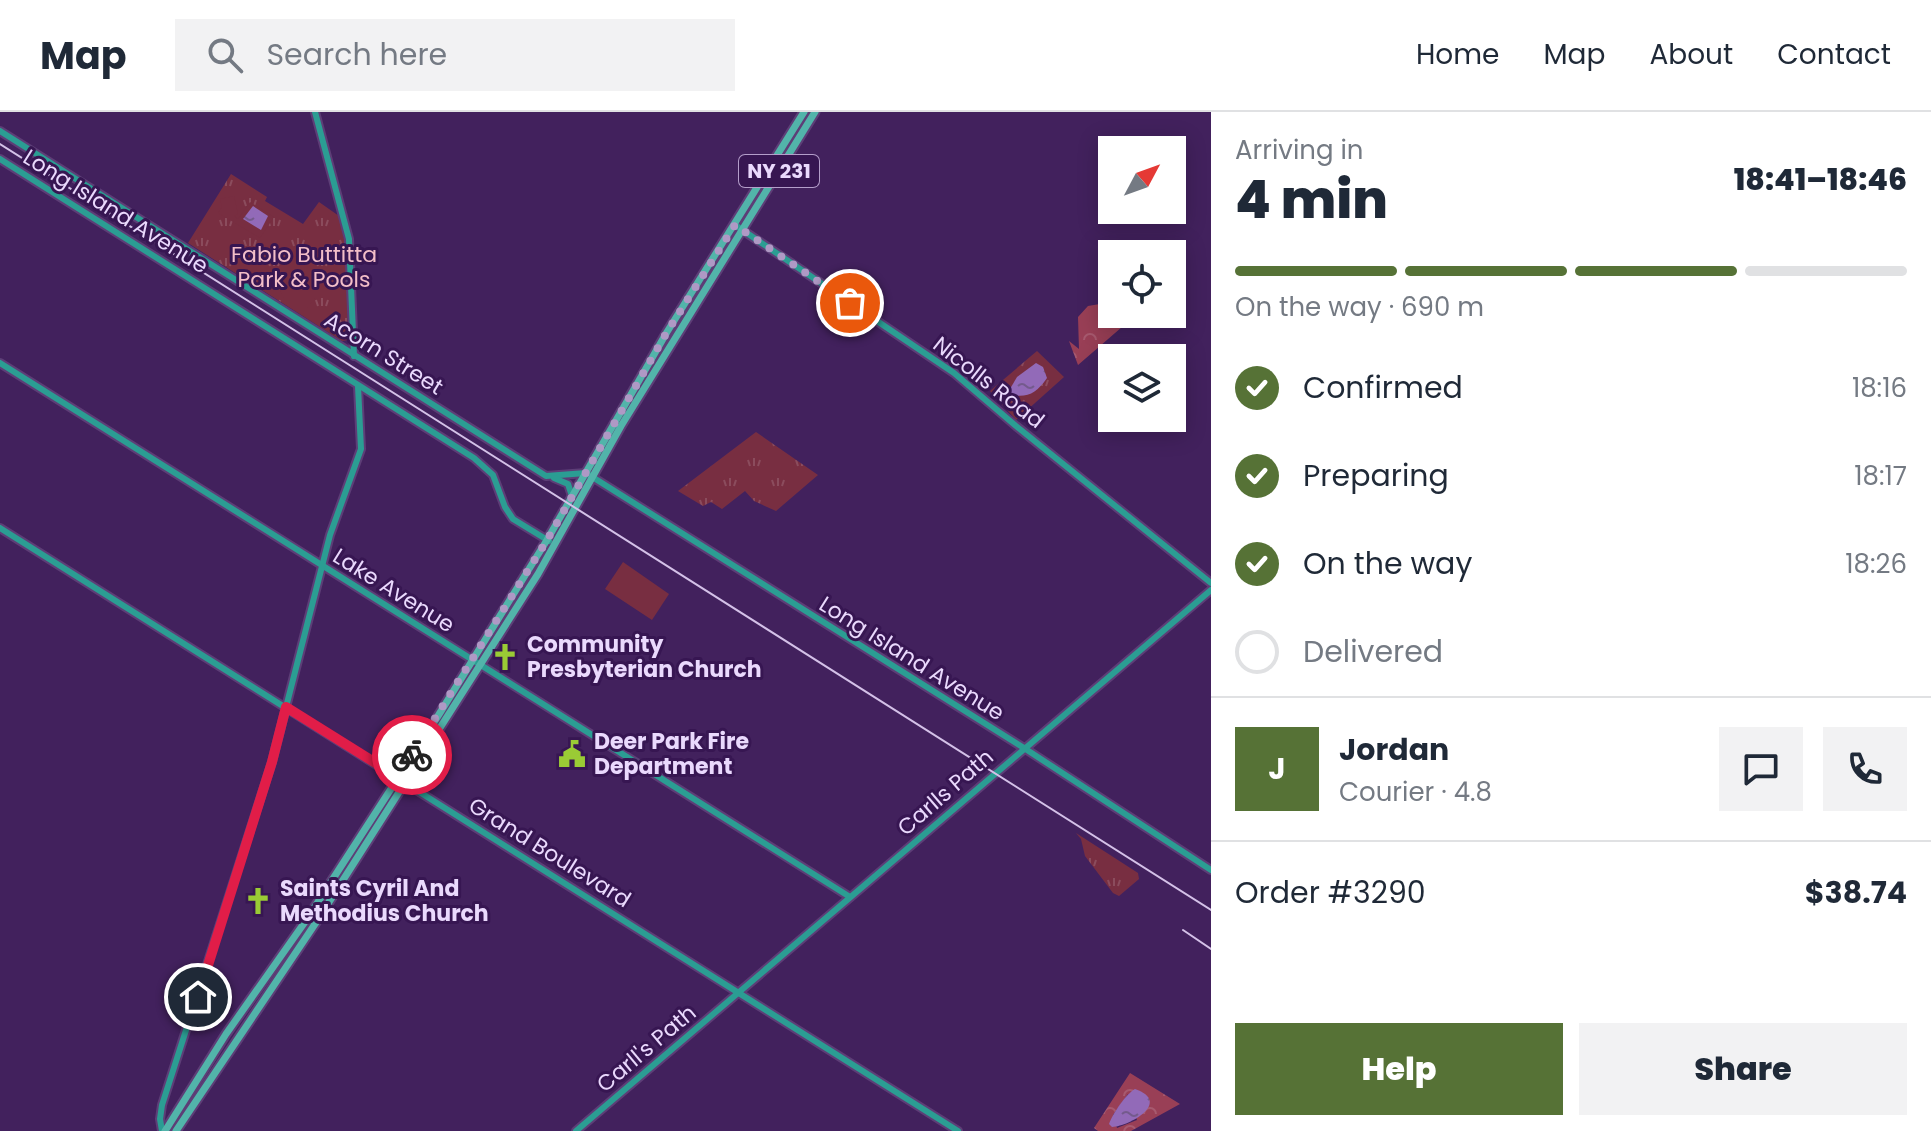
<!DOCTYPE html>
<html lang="en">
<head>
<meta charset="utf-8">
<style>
	body { margin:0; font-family:Poppins,sans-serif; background:#f2f2f3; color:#1f2937; height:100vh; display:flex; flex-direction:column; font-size:30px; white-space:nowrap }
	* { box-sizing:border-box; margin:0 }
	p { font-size:26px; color:#747a83 }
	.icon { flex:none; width:44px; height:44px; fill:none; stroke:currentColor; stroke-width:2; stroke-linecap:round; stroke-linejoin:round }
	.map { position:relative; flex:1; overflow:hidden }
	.sheet { display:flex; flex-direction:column; background:#fff; width:720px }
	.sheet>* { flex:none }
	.needle { width:52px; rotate:49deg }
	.controls { position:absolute; left:1098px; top:24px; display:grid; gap:16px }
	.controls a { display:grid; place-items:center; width:88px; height:88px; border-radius:0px; background:#fff; box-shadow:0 4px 20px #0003; font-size:40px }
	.pin { position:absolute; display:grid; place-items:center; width:68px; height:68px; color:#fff; margin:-34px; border:4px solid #fff; border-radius:50%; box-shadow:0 2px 8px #0007 }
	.courier { position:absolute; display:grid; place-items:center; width:80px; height:80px; margin:-40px; border:6px solid #e11d48; border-radius:50%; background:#fff; color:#222; box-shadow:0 2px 10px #0007 }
	.head em { font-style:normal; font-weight:800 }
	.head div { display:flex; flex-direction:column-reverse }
	.head { display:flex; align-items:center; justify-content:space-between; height:136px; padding:0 24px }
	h1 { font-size:52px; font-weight:800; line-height:60px }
	.bar { display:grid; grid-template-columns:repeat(4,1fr); gap:12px 8px; align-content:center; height:96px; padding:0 24px }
	.bar i { height:10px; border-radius:6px; background:#e0e1e3 }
	.bar .active { background:#567236 }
	.bar p { grid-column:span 4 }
	.line { display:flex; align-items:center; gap:20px; padding:0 24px; border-top:2px solid #e0e1e3 }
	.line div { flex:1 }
	.round { display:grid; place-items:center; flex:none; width:84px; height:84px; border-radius:0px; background:#f2f2f3 }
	ol { padding:0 24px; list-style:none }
	li { display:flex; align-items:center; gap:24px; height:88px }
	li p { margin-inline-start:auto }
	li .icon { padding:8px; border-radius:50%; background:#567236; color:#fff; stroke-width:4 }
	li:last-child { color:#747a83 }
	li i { width:44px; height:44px; border:4px solid #e0e1e3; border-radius:50% }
	.cta { display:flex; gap:16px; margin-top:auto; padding:16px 24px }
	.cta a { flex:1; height:92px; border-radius:0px; background:#567236; color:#fff; font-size:32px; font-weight:800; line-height:92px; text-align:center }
	.cta a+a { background:#f2f2f3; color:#1f2937 }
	header { display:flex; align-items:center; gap:48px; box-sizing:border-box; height:112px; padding:0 40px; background:#fff; border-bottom:2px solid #e0e1e3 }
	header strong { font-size:38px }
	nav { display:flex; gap:44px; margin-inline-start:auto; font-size:28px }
	.search { width:560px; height:72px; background:#f2f2f3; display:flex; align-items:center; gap:20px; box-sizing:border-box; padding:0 28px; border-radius:0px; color:#747a83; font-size:30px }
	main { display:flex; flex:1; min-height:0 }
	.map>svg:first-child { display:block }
	.grass { fill:url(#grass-tufts) }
	.forest { fill:url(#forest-crowns); fill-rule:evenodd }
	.pitch { fill:#782e41 }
	.water { fill:url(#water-ripples) }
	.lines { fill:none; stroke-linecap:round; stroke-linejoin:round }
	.secondary-casing { stroke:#5d3e77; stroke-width:10 }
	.primary-casing { stroke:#5d3e77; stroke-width:11 }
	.secondary { stroke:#2b9d93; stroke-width:6 }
	.primary { stroke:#52b4aa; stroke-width:7 }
	.rail { stroke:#d4c1e8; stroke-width:2 }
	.done { stroke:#af99c5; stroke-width:8; stroke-dasharray:0 14.4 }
	.route { stroke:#e11d48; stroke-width:10 }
	.labels { text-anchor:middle; stroke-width:6; stroke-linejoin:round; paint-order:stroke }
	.shield { fill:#371652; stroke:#b49eca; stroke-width:2 }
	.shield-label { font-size:20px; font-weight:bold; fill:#ead9fd }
	.street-label { font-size:22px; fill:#ead9fd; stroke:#371652 }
	.park-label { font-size:22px; fill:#f3bec8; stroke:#371652 }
	.poi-label { font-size:22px; font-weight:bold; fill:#ead9fd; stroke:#371652; text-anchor:start }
</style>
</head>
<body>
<header>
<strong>Map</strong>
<div class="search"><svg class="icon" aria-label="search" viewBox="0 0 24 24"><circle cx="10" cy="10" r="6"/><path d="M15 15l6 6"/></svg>Search here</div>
<nav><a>Home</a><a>Map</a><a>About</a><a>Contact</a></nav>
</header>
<main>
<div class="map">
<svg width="1211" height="1019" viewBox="0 0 1211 1019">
	<defs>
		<pattern id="grass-tufts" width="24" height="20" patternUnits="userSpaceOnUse" patternTransform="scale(2)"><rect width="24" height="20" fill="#782e41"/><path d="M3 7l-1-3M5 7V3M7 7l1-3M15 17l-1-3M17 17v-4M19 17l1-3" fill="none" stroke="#8b4c5d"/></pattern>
		<pattern id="forest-crowns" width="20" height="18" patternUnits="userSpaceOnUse" patternTransform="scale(2)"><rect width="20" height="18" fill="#993f56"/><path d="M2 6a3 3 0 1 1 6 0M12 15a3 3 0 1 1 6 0" fill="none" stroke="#a75a6f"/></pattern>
		<pattern id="water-ripples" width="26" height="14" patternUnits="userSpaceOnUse" patternTransform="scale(2)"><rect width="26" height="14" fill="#926ab8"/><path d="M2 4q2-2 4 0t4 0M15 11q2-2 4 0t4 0" fill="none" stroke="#745a8d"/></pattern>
	</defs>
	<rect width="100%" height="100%" fill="#42215d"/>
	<g class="grass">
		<path d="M231,62L267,85L265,89L303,112L319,90L339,104L347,140L348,228L342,229L188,131Z"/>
		<path d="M1037,239L1064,265L1016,308L990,279Z"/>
		<path d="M756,320L818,363L776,399L754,389L745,379L722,397L711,390L703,394L678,379Z"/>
		<path d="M1076,721L1138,761L1139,767L1119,784L1113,781L1085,744L1081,727Z"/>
	</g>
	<g class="forest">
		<path d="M1112,190V202H1137L1078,253L1069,229L1079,237L1078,205L1088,194Z"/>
		<path d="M1130,961L1180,992L1131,1019H1098L1094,1016ZM1128,982L1137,1008L1117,1016L1113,1003Z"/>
	</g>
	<g class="pitch">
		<path d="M234,84L238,102L234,104L238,107L250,90L274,105L260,126L218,101L222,95L220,87Z"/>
		<path d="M289,167H299L315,180V186L307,196H297L285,188L280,179Z"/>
		<path d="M623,450L669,482L652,508L605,477Z"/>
	</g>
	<g class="water">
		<path d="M253,94L268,104L261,118L243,107Z"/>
		<path d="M1036,251L1043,255L1047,266C1036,282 1026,287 1007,282L1017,265Z"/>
		<path d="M1135,977C1172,990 1130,1014 1112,1015L1109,1012C1113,1001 1126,982 1135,977Z"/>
	</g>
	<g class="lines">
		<g class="secondary-casing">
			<g id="secondary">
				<path d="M315,0L349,127L354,244"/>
				<path d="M0,19L546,364L586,361L1024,636L1211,758"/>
				<path d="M0,47L474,346L493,363L505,395L513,407L549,429"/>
				<path d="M735,113L954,261L1016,314L1211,471"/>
				<path d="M0,251L850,785"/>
				<path d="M554,366L568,372L572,384"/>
				<path d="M0,416L958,1019"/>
				<path d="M162,1019L160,1007L162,993L272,650L330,423L361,337L358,274"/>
				<path d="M576,1019L1211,478"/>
			</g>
		</g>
		<g class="primary-casing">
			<g id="primary">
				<path d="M165,1019L226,922L307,807L438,604L547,428L667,220L804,0"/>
				<path d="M176,1019L315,812L538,462L621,314L815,0"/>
			</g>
		</g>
		<use href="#secondary" class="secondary"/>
		<use href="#primary" class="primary"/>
		<g class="rail">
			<path d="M0,32L1211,798"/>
			<path d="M1183,818L1211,837"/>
		</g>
	</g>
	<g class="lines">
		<path class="done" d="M412,643L547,428L667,220L735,113L850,191"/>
		<path class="route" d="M198,885L272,650L286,595L398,665L412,643"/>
	</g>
	<defs>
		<g id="church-bare" transform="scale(2.16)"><path d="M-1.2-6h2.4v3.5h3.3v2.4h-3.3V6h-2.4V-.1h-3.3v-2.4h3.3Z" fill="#9acb35" stroke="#371652" stroke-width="2.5" paint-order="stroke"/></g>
		<g id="civic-bare" transform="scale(2.16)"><path d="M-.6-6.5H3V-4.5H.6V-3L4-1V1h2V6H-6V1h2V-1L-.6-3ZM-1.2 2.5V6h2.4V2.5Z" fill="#9acb35" stroke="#371652" stroke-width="2.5" paint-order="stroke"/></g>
	</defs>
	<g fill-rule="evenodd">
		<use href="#church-bare" x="505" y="545"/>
		<use href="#civic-bare" x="572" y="642"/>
		<use href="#church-bare" x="258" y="789"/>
	</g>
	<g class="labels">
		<rect class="shield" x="739" y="43" width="80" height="32" rx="6"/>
		<g class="shield-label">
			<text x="779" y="66">NY 231</text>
		</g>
		<g class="street-label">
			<text transform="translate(116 99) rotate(32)" y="8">Long Island Avenue</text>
			<text transform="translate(384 241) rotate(32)" y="8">Acorn Street</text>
			<text transform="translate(989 270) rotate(38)" y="8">Nicolls Road</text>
			<text transform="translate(394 478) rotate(32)" y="8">Lake Avenue</text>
			<text transform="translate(912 546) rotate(32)" y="8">Long Island Avenue</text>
			<text transform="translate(945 680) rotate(-41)" y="8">Carlls Path</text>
			<text transform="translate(550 740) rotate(32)" y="8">Grand Boulevard</text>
			<text transform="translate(646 936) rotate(-40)" y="8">Carll's Path</text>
		</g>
		<g class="park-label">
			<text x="304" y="150">Fabio Buttitta<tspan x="304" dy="25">Park &amp; Pools</tspan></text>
		</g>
		<g class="poi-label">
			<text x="527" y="540">Community<tspan x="527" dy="25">Presbyterian Church</tspan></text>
			<text x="594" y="637">Deer Park Fire<tspan x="594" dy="25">Department</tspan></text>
			<text x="280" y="784">Saints Cyril And<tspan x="280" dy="25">Methodius Church</tspan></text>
		</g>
	</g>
</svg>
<div class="controls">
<a><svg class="needle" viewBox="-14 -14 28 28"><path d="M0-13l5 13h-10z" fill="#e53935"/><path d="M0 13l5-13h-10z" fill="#747a83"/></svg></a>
<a><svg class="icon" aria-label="locate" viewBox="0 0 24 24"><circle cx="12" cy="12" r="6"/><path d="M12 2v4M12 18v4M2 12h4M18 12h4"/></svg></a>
<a><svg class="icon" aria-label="layers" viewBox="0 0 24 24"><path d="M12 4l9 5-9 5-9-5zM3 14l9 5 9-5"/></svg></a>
</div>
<div class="pin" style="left:850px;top:191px;background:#ea580c"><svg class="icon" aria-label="bag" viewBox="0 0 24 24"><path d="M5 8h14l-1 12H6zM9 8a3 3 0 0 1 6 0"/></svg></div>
<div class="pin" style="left:198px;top:885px;background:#1f2937"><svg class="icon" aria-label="home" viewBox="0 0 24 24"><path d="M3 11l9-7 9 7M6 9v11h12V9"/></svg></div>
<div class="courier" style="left:412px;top:643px"><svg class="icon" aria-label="bike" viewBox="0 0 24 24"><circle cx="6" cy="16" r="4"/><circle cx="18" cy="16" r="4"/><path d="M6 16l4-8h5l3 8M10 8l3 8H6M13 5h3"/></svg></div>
</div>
<section class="sheet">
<div class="head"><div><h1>4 min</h1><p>Arriving in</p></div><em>18:41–18:46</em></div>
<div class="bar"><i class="active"></i><i class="active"></i><i class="active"></i><i></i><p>On the way · 690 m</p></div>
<ol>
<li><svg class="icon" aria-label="check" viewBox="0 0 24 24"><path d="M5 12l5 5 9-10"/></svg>Confirmed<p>18:16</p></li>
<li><svg class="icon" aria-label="check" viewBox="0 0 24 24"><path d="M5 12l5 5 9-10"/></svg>Preparing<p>18:17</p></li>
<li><svg class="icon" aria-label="check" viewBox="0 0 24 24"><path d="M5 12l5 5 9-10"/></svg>On the way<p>18:26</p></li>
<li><i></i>Delivered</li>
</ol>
<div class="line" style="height:144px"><b class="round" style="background:#567236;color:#fff">J</b><div><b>Jordan</b><p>Courier · 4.8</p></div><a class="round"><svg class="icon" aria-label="chat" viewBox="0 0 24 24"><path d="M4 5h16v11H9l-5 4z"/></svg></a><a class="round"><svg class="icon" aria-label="phone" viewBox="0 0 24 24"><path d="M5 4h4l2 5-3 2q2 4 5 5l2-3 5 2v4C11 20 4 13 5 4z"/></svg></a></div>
<div class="line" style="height:104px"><div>Order #3290</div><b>$38.74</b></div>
<div class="cta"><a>Help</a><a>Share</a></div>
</section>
</main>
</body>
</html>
